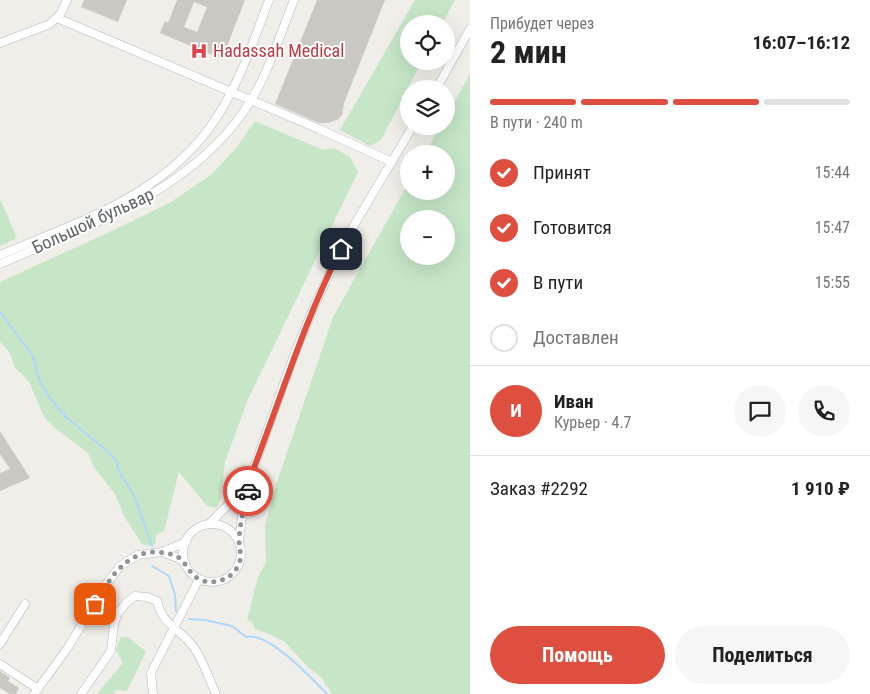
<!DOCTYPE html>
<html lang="ru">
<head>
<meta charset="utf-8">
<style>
	body { margin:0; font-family:"Roboto Condensed",sans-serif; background:#f6f6f6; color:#222; height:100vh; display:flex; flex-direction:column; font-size:19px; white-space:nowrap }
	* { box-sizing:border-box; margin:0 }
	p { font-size:16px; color:#767676 }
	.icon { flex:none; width:28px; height:28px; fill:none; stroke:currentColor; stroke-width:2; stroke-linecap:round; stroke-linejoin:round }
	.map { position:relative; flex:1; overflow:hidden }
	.side { display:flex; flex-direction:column; background:#fff; width:400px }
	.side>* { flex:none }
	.buttons { position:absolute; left:400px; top:15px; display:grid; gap:10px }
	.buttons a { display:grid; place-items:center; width:55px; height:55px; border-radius:50%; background:#fff; box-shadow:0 5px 20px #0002; font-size:25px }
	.pin { position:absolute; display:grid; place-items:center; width:42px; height:42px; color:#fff; margin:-21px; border-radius:10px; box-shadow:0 2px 8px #0006 }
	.courier { position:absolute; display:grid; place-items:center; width:50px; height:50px; margin:-25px; border:4px solid #df4f3f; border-radius:50%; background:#fff; color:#222; box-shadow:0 1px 6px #0007 }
	.headline em { font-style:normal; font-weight:700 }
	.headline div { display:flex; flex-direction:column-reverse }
	.headline { display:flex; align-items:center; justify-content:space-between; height:85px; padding:0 20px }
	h1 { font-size:32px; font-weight:700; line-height:38px }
	.bar { display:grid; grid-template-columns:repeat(4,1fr); gap:8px 5px; align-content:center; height:60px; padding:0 20px }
	.bar i { height:6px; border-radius:4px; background:#e0e0e0 }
	.bar .active { background:#df4f3f }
	.bar p { grid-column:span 4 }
	.line { display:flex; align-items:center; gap:12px; padding:0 20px; border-top:1px solid #e0e0e0 }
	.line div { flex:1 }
	.round { display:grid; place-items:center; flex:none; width:52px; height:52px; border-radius:26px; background:#f6f6f6 }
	ol { padding:0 20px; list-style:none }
	li { display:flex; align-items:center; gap:15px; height:55px }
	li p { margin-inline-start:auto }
	li .icon { padding:5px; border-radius:50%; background:#df4f3f; color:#fff; stroke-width:4 }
	li:last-child { color:#767676 }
	li i { width:28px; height:28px; border:2px solid #e0e0e0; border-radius:50% }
	.cta { display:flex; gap:10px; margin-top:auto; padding:10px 20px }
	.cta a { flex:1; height:58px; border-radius:30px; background:#df4f3f; color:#fff; font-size:20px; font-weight:700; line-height:58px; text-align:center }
	.cta a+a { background:#f6f6f6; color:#222 }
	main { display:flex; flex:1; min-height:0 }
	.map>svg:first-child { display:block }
	.green { fill:#c6e6c7; fill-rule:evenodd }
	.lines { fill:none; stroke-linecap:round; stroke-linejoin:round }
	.stream { stroke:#aed7fa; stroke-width:2 }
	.building { fill:#c9c8c2; fill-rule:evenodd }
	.minor-casing { stroke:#b5b7bb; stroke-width:9 }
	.minor { stroke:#fff; stroke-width:8 }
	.done { stroke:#929394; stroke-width:5; stroke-dasharray:0 9 }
	.route { stroke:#df4f3f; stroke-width:6 }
	.labels { text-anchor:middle; stroke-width:4; stroke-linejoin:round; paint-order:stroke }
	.health-label { font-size:18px; fill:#be3a42; stroke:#fff; text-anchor:start }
	.street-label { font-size:18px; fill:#5f6267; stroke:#fff }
</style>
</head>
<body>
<main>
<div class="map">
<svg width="470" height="694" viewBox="0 0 470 694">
	<rect width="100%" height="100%" fill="#f0eee8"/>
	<g class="green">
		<path d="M415,0H455L442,24H409V61H422L381,140L370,146L340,130Z"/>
		<path d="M470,74V694H332L321,677L308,667L285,642L271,635L255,629L252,622L247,620L258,577L266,562L265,526L275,488L333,317L409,182V191H446V154H425L440,126H446V116ZM409,219H446V256H409Z"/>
		<path d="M255,121L323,150L334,148L350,157L358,172L248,399L225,462L221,498L217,508L207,506L179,472L164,531L156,535L155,544L148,546L142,544L124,516L115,494L94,467L88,453L55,428L44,417L31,386L27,379L15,368L10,353L0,341V282L114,230L171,202L212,174L236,148Z"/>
		<path d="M0,199L17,238L0,246Z"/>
		<path d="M121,637H128L146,652L127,691L115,690L114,694H97L123,663L116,650Z"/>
	</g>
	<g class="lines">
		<g class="stream">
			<path d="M0,312L33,356L39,380L49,397L67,418L100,445L116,460L119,471L135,498L152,546"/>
			<path d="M152,566L169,576L175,595L176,611"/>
			<path d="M189,619L205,620L232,626L246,637C268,631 312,679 327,694"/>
		</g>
	</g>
	<g class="building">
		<path d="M84,0H127L118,22L81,7Z"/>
		<path d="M177,0H245L222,59L160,33L165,21L168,23ZM194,2L207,7L197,32L184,27Z"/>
		<path d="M317,0H385L344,103L342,115L337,120L328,123H319L275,104Z"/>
		<path d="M0,431L30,478L0,491V473L10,469L0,454Z"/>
		<path d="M0,671L10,678L8,681L19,688L16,694H10L0,688Z"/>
	</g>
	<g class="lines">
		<g class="minor-casing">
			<g id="minor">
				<path d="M57,18L319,129L392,162"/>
				<path d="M0,43L50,24L61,13L67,0"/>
				<path d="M436,89L470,29"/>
				<path d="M0,255C80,221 167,195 217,117C240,81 254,40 269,0"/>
				<path d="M0,264C87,226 188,193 244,111C267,78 279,37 294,0"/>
				<path d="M209,524L232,501L249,476"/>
				<circle cx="212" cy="553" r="29"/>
				<path d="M239,542L243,508L252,473L294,355L315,304L350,232L413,126"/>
				<path d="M162,552L178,558L185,563"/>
				<path d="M0,644L25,604"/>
				<path d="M0,664L38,689"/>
				<path d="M34,694L67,649L105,586L120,566L138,555L162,552L186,542"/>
				<path d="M81,694L111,651L114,624L118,613L127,602L135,596L147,597L157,601C163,625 177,627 192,645C202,657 209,679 216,694"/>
				<path d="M153,694L151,673L199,579"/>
			</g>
		</g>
		<use href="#minor" class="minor"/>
	</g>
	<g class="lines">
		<path class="done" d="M95,604C109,580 123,555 152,552C161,552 170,553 178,557C187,563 189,574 199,579C213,586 231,580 238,566C243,556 239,549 239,540C240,523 244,507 248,491"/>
		<path class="route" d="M248,491L252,473C281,398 304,321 341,249"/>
	</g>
	<defs>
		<g id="hospital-bare" transform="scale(1.35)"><path d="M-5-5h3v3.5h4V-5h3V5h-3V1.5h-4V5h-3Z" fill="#e0444e" stroke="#fff" stroke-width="2.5" paint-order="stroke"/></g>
	</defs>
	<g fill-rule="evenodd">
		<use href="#hospital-bare" x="199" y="51"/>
	</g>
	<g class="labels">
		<g class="health-label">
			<text x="213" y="57">Hadassah Medical</text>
		</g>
		<g class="street-label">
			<text transform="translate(93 221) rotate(-25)" y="6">Большой бульвар</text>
		</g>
	</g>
</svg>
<div class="buttons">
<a><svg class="icon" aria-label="locate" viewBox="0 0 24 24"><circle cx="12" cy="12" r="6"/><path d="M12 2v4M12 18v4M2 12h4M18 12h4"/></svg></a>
<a><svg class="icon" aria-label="layers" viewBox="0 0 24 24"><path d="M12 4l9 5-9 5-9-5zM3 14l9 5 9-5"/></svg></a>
<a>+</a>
<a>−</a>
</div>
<div class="pin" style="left:95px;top:604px;background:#ea580c"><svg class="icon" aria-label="bag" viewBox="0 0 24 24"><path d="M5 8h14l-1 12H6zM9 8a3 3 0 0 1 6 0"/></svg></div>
<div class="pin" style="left:341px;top:249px;background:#1f2937"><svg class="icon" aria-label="home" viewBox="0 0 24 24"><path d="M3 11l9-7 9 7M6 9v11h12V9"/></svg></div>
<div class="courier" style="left:248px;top:491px"><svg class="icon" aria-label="car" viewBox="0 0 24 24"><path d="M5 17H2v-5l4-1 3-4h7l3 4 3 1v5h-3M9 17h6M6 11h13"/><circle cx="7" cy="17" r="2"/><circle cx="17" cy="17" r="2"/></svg></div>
</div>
<section class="side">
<div class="headline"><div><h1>2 мин</h1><p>Прибудет через</p></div><em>16:07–16:12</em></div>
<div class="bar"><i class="active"></i><i class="active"></i><i class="active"></i><i></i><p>В пути · 240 m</p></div>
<ol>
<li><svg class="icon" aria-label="check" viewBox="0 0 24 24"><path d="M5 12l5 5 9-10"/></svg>Принят<p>15:44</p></li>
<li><svg class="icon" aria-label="check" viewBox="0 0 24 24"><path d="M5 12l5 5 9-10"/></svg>Готовится<p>15:47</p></li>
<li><svg class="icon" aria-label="check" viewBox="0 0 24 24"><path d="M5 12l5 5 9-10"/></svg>В пути<p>15:55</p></li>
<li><i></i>Доставлен</li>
</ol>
<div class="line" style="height:90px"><b class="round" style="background:#df4f3f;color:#fff">И</b><div><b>Иван</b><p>Курьер · 4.7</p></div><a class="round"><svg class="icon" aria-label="chat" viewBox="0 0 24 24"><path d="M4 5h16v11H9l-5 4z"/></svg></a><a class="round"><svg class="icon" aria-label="phone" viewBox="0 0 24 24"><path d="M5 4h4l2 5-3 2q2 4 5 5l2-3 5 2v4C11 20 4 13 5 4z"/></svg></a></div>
<div class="line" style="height:65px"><div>Заказ #2292</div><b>1 910 ₽</b></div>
<div class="cta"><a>Помощь</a><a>Поделиться</a></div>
</section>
</main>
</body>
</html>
